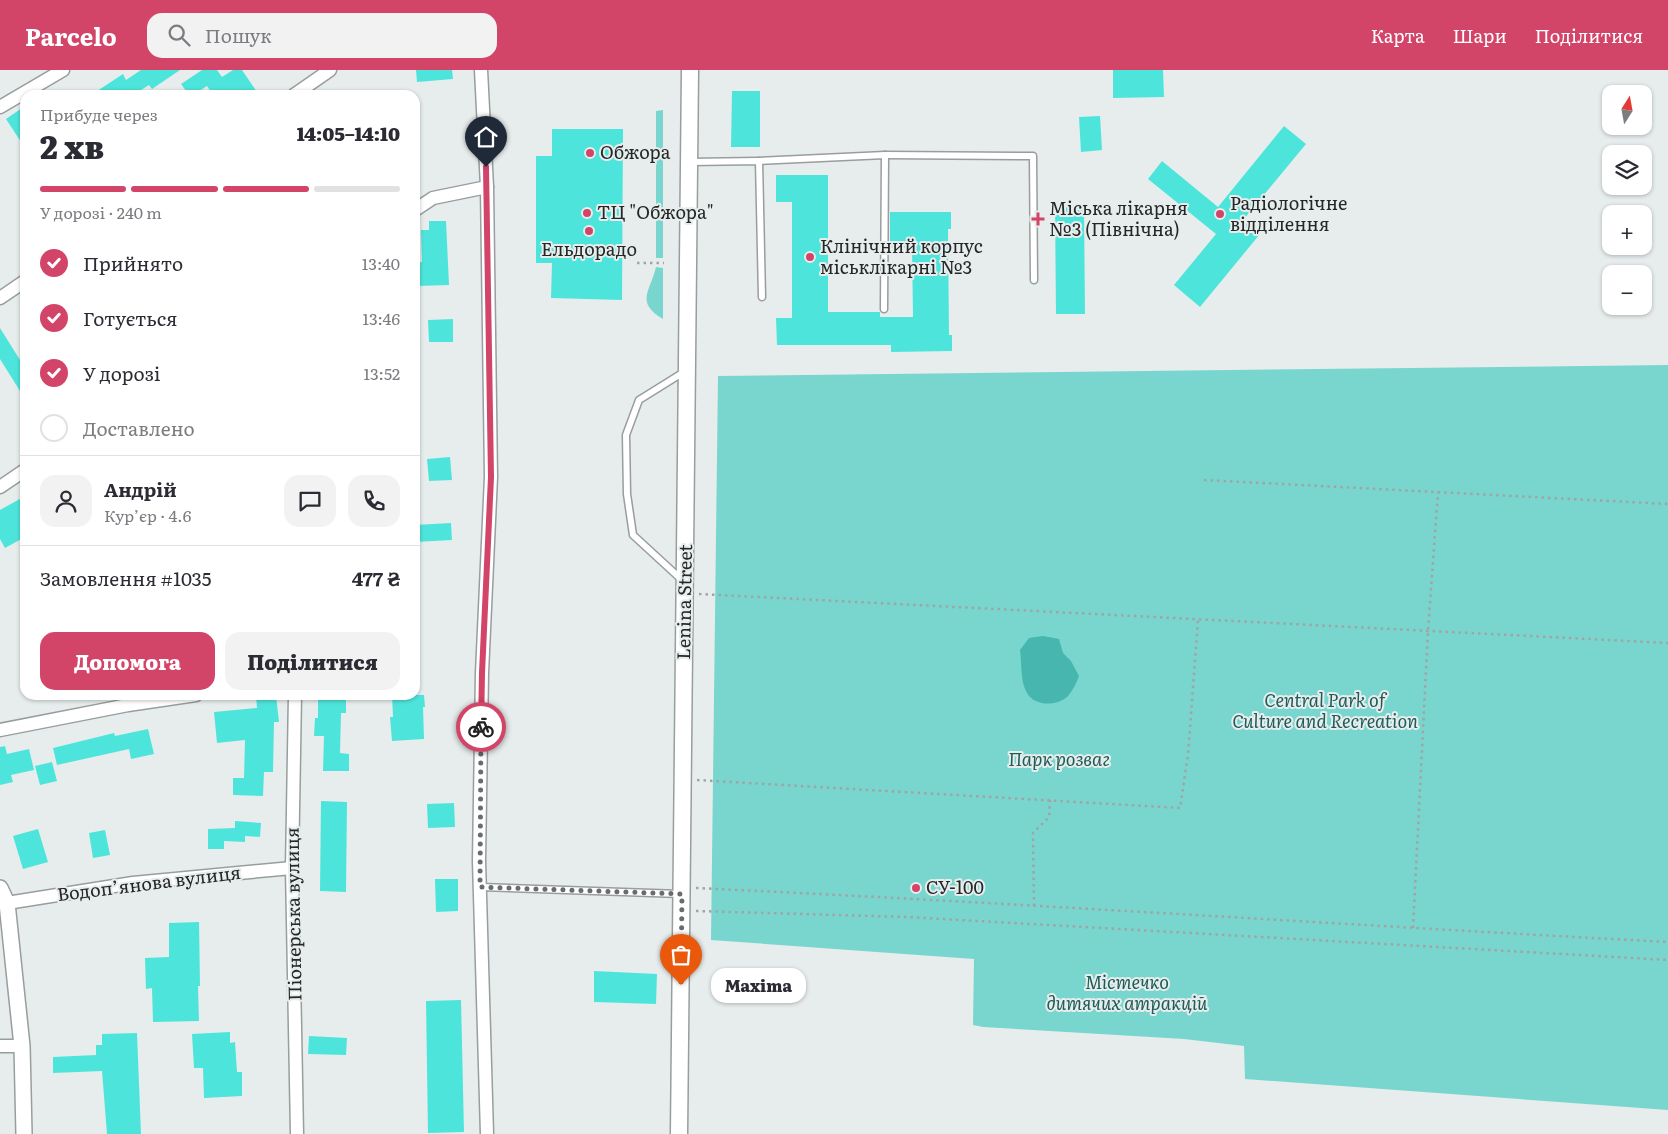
<!DOCTYPE html>
<html lang="uk">
<head>
<meta charset="utf-8">
<style>
	body { margin:0; font-family:Literata,serif; background:#f2f2f3; color:#2b2b33; height:100vh; display:flex; flex-direction:column; font-size:19px; white-space:nowrap }
	* { box-sizing:border-box; margin:0 }
	p { font-size:16px; color:#7c7c81 }
	.icon { flex:none; width:28px; height:28px; fill:none; stroke:currentColor; stroke-width:2; stroke-linecap:round; stroke-linejoin:round }
	.map { position:relative; flex:1; overflow:hidden }
	.drawer { position:absolute; left:20px; top:20px; width:400px; height:610px; display:flex; flex-direction:column; background:#fff; border-radius:15px; box-shadow:0 1px 4px #0004 }
	.drawer>* { flex:none }
	.needle { width:32px; rotate:11deg }
	.tools { position:absolute; left:1602px; top:15px; display:grid; gap:10px }
	.tools a { display:grid; place-items:center; width:50px; height:50px; border-radius:10px; background:#fff; box-shadow:0 1px 4px #0004; font-size:25px }
	.pin { position:absolute; display:grid; place-items:center; width:42px; height:42px; color:#fff; margin:-51px -21px; border-radius:50% 50% 50% 0; rotate:-45deg; box-shadow:0 0 5px #0007 }
	.pin .icon { rotate:45deg }
	.courier { position:absolute; display:grid; place-items:center; width:50px; height:50px; margin:-25px; border:4px solid #d34469; border-radius:50%; background:#fff; color:#222; box-shadow:0 1px 6px #0007 }
	.bubble { position:absolute; height:35px; border-radius:15px; background:#fff; box-shadow:0 1px 4px #0004; font-size:16px; font-weight:800; line-height:35px; text-align:center }
	.summary em { font-style:normal; font-weight:800 }
	.summary div { display:flex; flex-direction:column-reverse }
	.summary { display:flex; align-items:center; justify-content:space-between; height:85px; padding:0 20px }
	h1 { font-size:32px; font-weight:800; line-height:38px }
	.bar { display:grid; grid-template-columns:repeat(4,1fr); gap:8px 5px; align-content:center; height:60px; padding:0 20px }
	.bar i { height:6px; border-radius:4px; background:#e1e1e2 }
	.bar .on { background:#d34469 }
	.bar p { grid-column:span 4 }
	.line { display:flex; align-items:center; gap:12px; padding:0 20px; border-top:1px solid #e1e1e2 }
	.line div { flex:1 }
	.round { display:grid; place-items:center; flex:none; width:52px; height:52px; border-radius:15px; background:#f2f2f3 }
	ol { padding:0 20px; list-style:none }
	li { display:flex; align-items:center; gap:15px; height:55px }
	li p { margin-inline-start:auto }
	li .icon { padding:5px; border-radius:50%; background:#d34469; color:#fff; stroke-width:4 }
	li:last-child { color:#7c7c81 }
	li i { width:28px; height:28px; border:2px solid #e1e1e2; border-radius:50% }
	.action { display:flex; gap:10px; margin-top:auto; padding:10px 20px }
	.action a { flex:1; height:58px; border-radius:15px; background:#d34469; color:#fff; font-size:20px; font-weight:800; line-height:58px; text-align:center }
	.action a+a { background:#f2f2f3; color:#2b2b33 }
	header { display:flex; align-items:center; gap:30px; box-sizing:border-box; height:70px; padding:0 25px; background:#d34469; color:#fff }
	header strong { font-size:24px }
	nav { display:flex; gap:28px; margin-inline-start:auto; font-size:18px }
	.search { width:350px; height:45px; background:#f2f2f3; display:flex; align-items:center; gap:12px; box-sizing:border-box; padding:0 18px; border-radius:15px; color:#7c7c81; font-size:19px }
	.map>svg:first-child { display:block }
	.green { fill:#78d6cf }
	.water { fill:#46b6ae }
	.building { fill:#4de5db }
	.lines { fill:none; stroke-linecap:round; stroke-linejoin:round }
	.service-casing { stroke:#989e9d; stroke-width:9 }
	.minor-casing { stroke:#989e9d; stroke-width:15 }
	.tertiary-casing { stroke:#989e9d; stroke-width:18 }
	.secondary-casing { stroke:#989e9d; stroke-width:19 }
	.path { stroke:#a0a5a4; stroke-width:2.5; stroke-dasharray:2.5 4; stroke-linecap:butt }
	.service { stroke:#fff; stroke-width:6 }
	.minor { stroke:#fff; stroke-width:12 }
	.tertiary { stroke:#fff; stroke-width:15 }
	.secondary { stroke:#fff; stroke-width:16 }
	.done { stroke:#696c6c; stroke-width:5; stroke-dasharray:0 9 }
	.route { stroke:#d34469; stroke-width:6 }
	.poi-dot { fill:#d34469; stroke:#e7edec; stroke-width:2 }
	.labels { text-anchor:middle; stroke-width:4; stroke-linejoin:round; paint-order:stroke }
	.poi-label { font-size:18px; fill:#252727; stroke:#e7edec; text-anchor:start }
	.street-label { font-size:18px; fill:#252727; stroke:#e7edec }
	.park-label { font-size:18px; font-style:italic; fill:#1e5c58; stroke:#e7edec }
</style>
</head>
<body>
<header>
<strong>Parcelo</strong>
<div class="search"><svg class="icon" aria-label="search" viewBox="0 0 24 24"><circle cx="10" cy="10" r="6"/><path d="M15 15l6 6"/></svg>Пошук</div>
<nav><a>Карта</a><a>Шари</a><a>Поділитися</a></nav>
</header>
<div class="map">
<svg width="1668" height="1064" viewBox="0 0 1668 1064">
	<rect width="100%" height="100%" fill="#e7edec"/>
	<g class="green">
		<path d="M663,40V188H656V41Z"/>
		<path d="M656,197L663,198V249C635,232 650,222 656,197Z"/>
		<path d="M1668,295V1040L1245,1009L1244,976L1184,969L983,957L973,955L974,889L711,870L718,306Z"/>
	</g>
	<path class="water" d="M1043,566L1059,569L1063,583L1071,591L1079,606C1076,614 1073,620 1068,626C1057,637 1034,636 1027,623C1020,611 1022,594 1020,580L1029,568Z"/>
	<g class="building">
		<path d="M141,0H180L152,19L149,15L133,25H91L123,4L126,10Z"/>
		<path d="M202,0H217L222,7L233,0H242L259,25H213L207,16L193,25H189L181,14Z"/>
		<path d="M416,0H452L453,9L417,12Z"/>
		<path d="M1113,0H1163L1164,27L1113,28Z"/>
		<path d="M732,21H760V77H731Z"/>
		<path d="M25,36V78L6,49Z"/>
		<path d="M1100,46L1102,80L1081,82L1079,47Z"/>
		<path d="M1284,56L1306,74L1243,150L1260,164L1200,237L1174,215L1216,164L1148,109L1162,91L1218,137Z"/>
		<path d="M552,59H623L622,230L551,228L552,193H536V86H552Z"/>
		<path d="M776,105H828V242H880V247H913L912,177L890,178V142H951V159H948L949,265H952V281L891,282V275H777L776,248H792V132H776Z"/>
		<path d="M1055,137H1084L1085,244H1056Z"/>
		<path d="M429,151H446L449,215L417,216L416,192H422L421,160H429Z"/>
		<path d="M453,249V272H429L428,250Z"/>
		<path d="M0,258L25,298V329L0,289Z"/>
		<path d="M450,387L452,410L429,411L427,389Z"/>
		<path d="M25,426V467L5,478L0,469V440Z"/>
		<path d="M451,453L452,470L415,472V455Z"/>
		<path d="M256,625H276L279,652H274L273,702H264L263,726L233,725V708H244L245,670L217,673L214,642L257,638Z"/>
		<path d="M318,625H346V643H341L340,683L349,684V701H323L324,666H314L315,648H318Z"/>
		<path d="M392,625H424L425,637H423L424,669L392,671L390,647H393Z"/>
		<path d="M148,659L154,684L131,689L129,679L57,695L53,678L114,663L115,666Z"/>
		<path d="M5,676L7,684L29,679L34,700L11,705L13,712L0,715V677Z"/>
		<path d="M52,692L57,711L40,715L35,696Z"/>
		<path d="M321,731L347,732L346,822L320,821Z"/>
		<path d="M454,733L455,757L428,758L427,734Z"/>
		<path d="M235,751L261,753L260,767L245,766V772L224,771V779H208V759L235,758Z"/>
		<path d="M38,759L48,792L23,799L13,766Z"/>
		<path d="M105,760L110,785L93,788L89,763Z"/>
		<path d="M435,809H458V841L436,842Z"/>
		<path d="M199,852L200,916H198L199,951L153,952L152,918L146,919L145,888L169,887V853Z"/>
		<path d="M594,901L657,904L656,934L594,932Z"/>
		<path d="M461,930L464,1062L428,1063L426,931Z"/>
		<path d="M230,962V973L235,972L237,1002H242V1026L204,1028L203,998H194L192,964Z"/>
		<path d="M137,963L141,1064H107L102,1001L53,1003V987L96,985V975H102V964Z"/>
		<path d="M309,966L347,968L346,985L308,984Z"/>
	</g>
	<g class="lines">
		<g class="service-casing">
			<g id="service">
				<path d="M885,85L1033,86L1034,210"/>
				<path d="M759,91L885,85L884,239"/>
				<path d="M690,92L759,91L762,227"/>
				<path d="M682,510L633,465L627,424L626,365L639,330L684,302"/>
				<path d="M480,817L681,824"/>
			</g>
		</g>
		<g class="minor-casing">
			<g id="minor">
				<path d="M481,0L487,117L491,407L482,603L479,791L487,1064"/>
				<path d="M294,25L330,0"/>
				<path d="M0,37L63,0"/>
				<path d="M415,140L433,128L487,117"/>
				<path d="M0,228L25,211"/>
				<path d="M0,417L25,400"/>
				<path d="M295,625L292,798L297,1064"/>
				<path d="M0,660L128,635L196,625"/>
				<path d="M7,833L133,813L292,798"/>
				<path d="M0,976H22"/>
			</g>
		</g>
		<g class="tertiary-casing">
			<path id="tertiary" d="M0,818L7,833L22,976L24,1064"/>
		</g>
		<g class="secondary-casing">
			<path id="secondary" d="M679,1064L690,0"/>
		</g>
		<g class="path">
			<path d="M637,193H664"/>
			<path d="M1204,410L1668,434"/>
			<path d="M699,524L1668,573"/>
			<path d="M697,710L1180,738L1188,685L1198,550"/>
			<path d="M696,818C1020,833 1344,855 1668,872"/>
			<path d="M1034,836L1033,763L1049,747L1050,730"/>
			<path d="M696,841L907,847L1668,890"/>
			<path d="M1413,858L1428,561L1438,422"/>
		</g>
		<use href="#service" class="service"/>
		<use href="#minor" class="minor"/>
		<use href="#tertiary" class="tertiary"/>
		<use href="#secondary" class="secondary"/>
	</g>
	<g class="lines">
		<path class="done" d="M481,657L480,817L682,824L681,915"/>
		<path class="route" d="M481,657L482,603L491,407L486,97"/>
	</g>
	<g class="poi-dot">
		<circle cx="590" cy="83" r="5"/>
		<circle cx="587" cy="143" r="5"/>
		<circle cx="1220" cy="144" r="5"/>
		<path d="M1035.5 141.5h5v5h5v5h-5v5h-5v-5h-5v-5h5z"/>
		<circle cx="589" cy="161" r="5"/>
		<circle cx="810" cy="187" r="5"/>
		<circle cx="916" cy="818" r="5"/>
	</g>
	<g class="labels">
		<g class="poi-label">
			<text x="600" y="89">Обжора</text>
			<text x="1230" y="140">Радіологічне<tspan x="1230" dy="21">відділення</tspan></text>
			<text x="1049" y="145">Міська лікарня<tspan x="1049" dy="21">№3 (Північна)</tspan></text>
			<text x="597" y="149">ТЦ "Обжора"</text>
			<text x="820" y="183">Клінічний корпус<tspan x="820" dy="21">міськлікарні №3</tspan></text>
			<text x="589" y="186" text-anchor="middle">Ельдорадо</text>
			<text x="926" y="824">СУ-100</text>
		</g>
		<g class="street-label">
			<text transform="translate(685 532) rotate(-89)" y="6">Lenina Street</text>
			<text transform="translate(149 814) rotate(-7)" y="6">Водоп’янова вулиця</text>
			<text transform="translate(294 844) rotate(-91)" y="6">Піонерська вулиця</text>
		</g>
		<g class="park-label">
			<text x="1325" y="637">Central Park of<tspan x="1325" dy="21">Culture and Recreation</tspan></text>
			<text x="1059" y="696">Парк розваг</text>
			<text x="1127" y="919">Містечко<tspan x="1127" dy="21">дитячих атракцій</tspan></text>
		</g>
	</g>
</svg>
<div class="tools">
<a><svg class="needle" viewBox="-14 -14 28 28"><path d="M0-13l5 13h-10z" fill="#e53935"/><path d="M0 13l5-13h-10z" fill="#7c7c81"/></svg></a>
<a><svg class="icon" aria-label="layers" viewBox="0 0 24 24"><path d="M12 4l9 5-9 5-9-5zM3 14l9 5 9-5"/></svg></a>
<a>+</a>
<a>−</a>
</div>
<div class="pin" style="left:681px;top:915px;background:#ea580c"><svg class="icon" aria-label="bag" viewBox="0 0 24 24"><path d="M5 8h14l-1 12H6zM9 8a3 3 0 0 1 6 0"/></svg></div>
<div class="pin" style="left:486px;top:97px;background:#1f2937"><svg class="icon" aria-label="home" viewBox="0 0 24 24"><path d="M3 11l9-7 9 7M6 9v11h12V9"/></svg></div>
<div class="courier" style="left:481px;top:657px"><svg class="icon" aria-label="bike" viewBox="0 0 24 24"><circle cx="6" cy="16" r="4"/><circle cx="18" cy="16" r="4"/><path d="M6 16l4-8h5l3 8M10 8l3 8H6M13 5h3"/></svg></div>
<div class="bubble" style="left:711px;top:898px;width:95px">Maxima</div>
<section class="drawer">
<div class="summary"><div><h1>2 хв</h1><p>Прибуде через</p></div><em>14:05–14:10</em></div>
<div class="bar"><i class="on"></i><i class="on"></i><i class="on"></i><i></i><p>У дорозі · 240 m</p></div>
<ol>
<li><svg class="icon" aria-label="check" viewBox="0 0 24 24"><path d="M5 12l5 5 9-10"/></svg>Прийнято<p>13:40</p></li>
<li><svg class="icon" aria-label="check" viewBox="0 0 24 24"><path d="M5 12l5 5 9-10"/></svg>Готується<p>13:46</p></li>
<li><svg class="icon" aria-label="check" viewBox="0 0 24 24"><path d="M5 12l5 5 9-10"/></svg>У дорозі<p>13:52</p></li>
<li><i></i>Доставлено</li>
</ol>
<div class="line" style="height:90px"><a class="round"><svg class="icon" aria-label="person" viewBox="0 0 24 24"><circle cx="12" cy="8" r="4"/><path d="M4 21q1-7 8-7t8 7"/></svg></a><div><b>Андрій</b><p>Кур’єр · 4.6</p></div><a class="round"><svg class="icon" aria-label="chat" viewBox="0 0 24 24"><path d="M4 5h16v11H9l-5 4z"/></svg></a><a class="round"><svg class="icon" aria-label="phone" viewBox="0 0 24 24"><path d="M5 4h4l2 5-3 2q2 4 5 5l2-3 5 2v4C11 20 4 13 5 4z"/></svg></a></div>
<div class="line" style="height:65px"><div>Замовлення #1035</div><b>477 ₴</b></div>
<div class="action"><a>Допомога</a><a>Поділитися</a></div>
</section>
</div>
</body>
</html>
